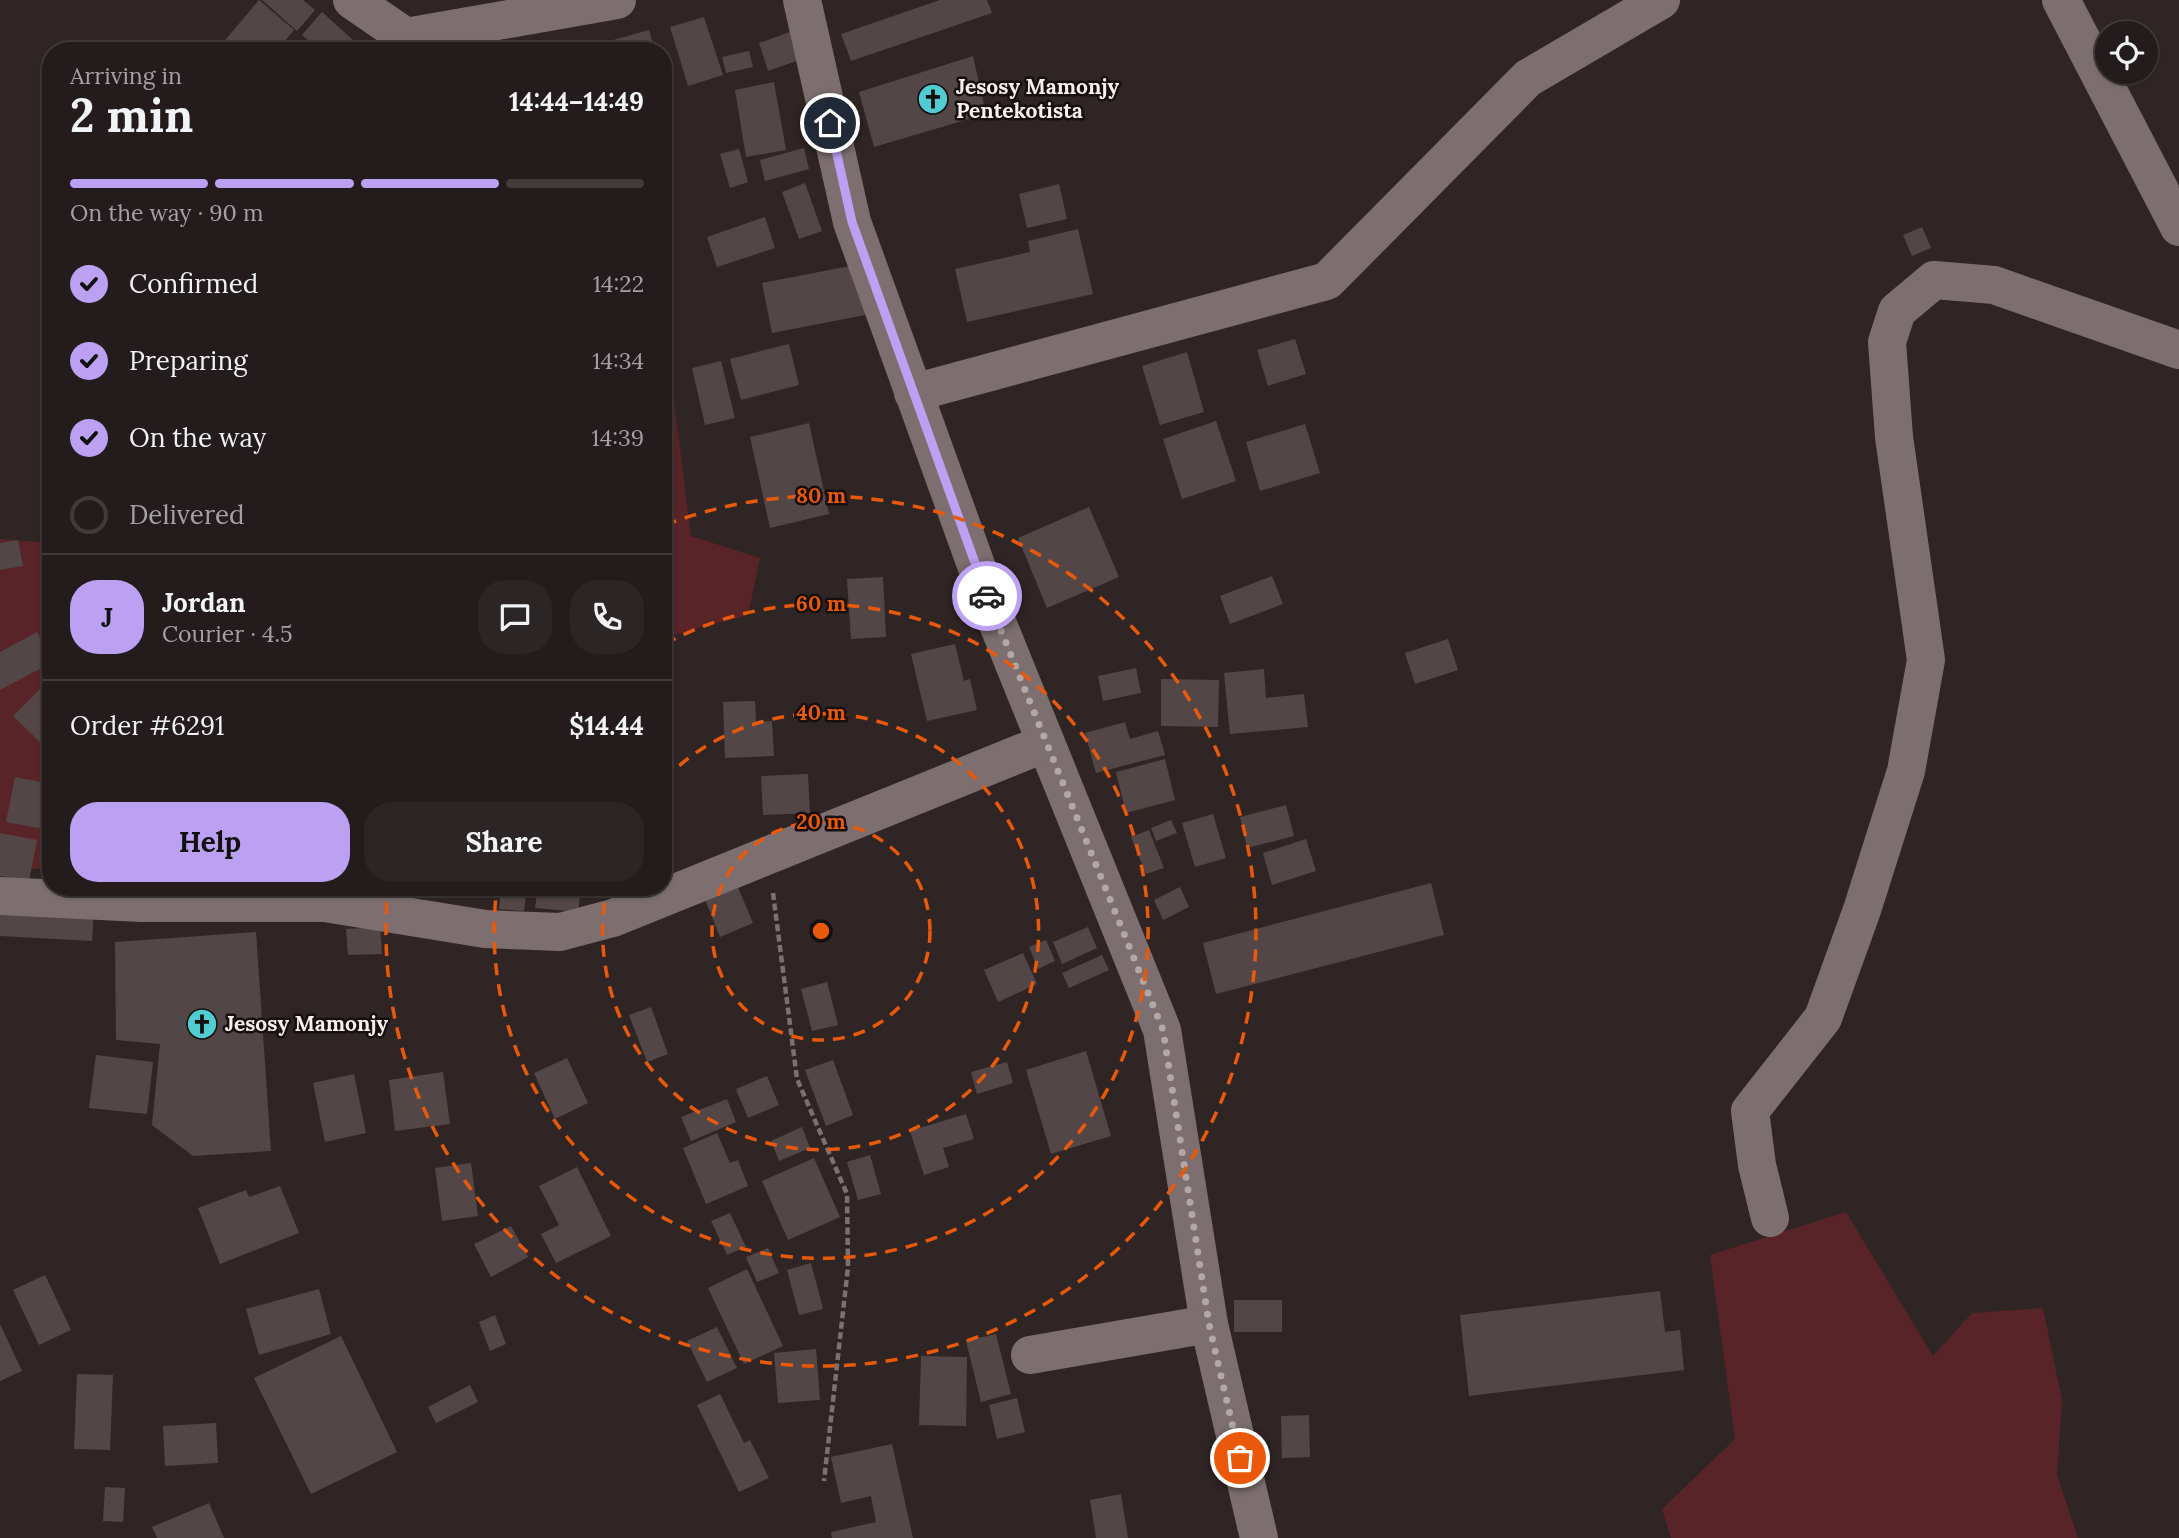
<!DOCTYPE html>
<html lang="en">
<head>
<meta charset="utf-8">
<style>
	body { margin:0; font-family:Lora,serif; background:#2c2525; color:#f1f3f6; height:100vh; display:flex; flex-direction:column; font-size:26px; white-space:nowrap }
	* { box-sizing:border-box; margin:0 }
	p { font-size:23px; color:#a3a1a3 }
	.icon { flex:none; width:38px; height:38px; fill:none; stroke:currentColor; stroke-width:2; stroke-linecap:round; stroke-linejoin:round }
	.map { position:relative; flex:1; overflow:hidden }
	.drawer { position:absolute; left:42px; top:42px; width:630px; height:854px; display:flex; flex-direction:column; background:#241c1c; border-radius:28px; box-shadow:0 2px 5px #0004,0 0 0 2px #413a3b }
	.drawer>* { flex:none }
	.controls { position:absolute; left:2095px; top:21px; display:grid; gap:14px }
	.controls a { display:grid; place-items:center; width:63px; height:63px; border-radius:50%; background:#241c1c; box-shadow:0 2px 5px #0004,0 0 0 2px #413a3b; font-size:35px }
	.pin { position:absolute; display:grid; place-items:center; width:60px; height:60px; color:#fff; margin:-30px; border:4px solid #fff; border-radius:50%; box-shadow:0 2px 7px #0007 }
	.courier { position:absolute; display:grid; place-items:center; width:70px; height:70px; margin:-35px; border:5px solid #bca0f2; border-radius:50%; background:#fff; color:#222; box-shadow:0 2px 9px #0007 }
	.summary em { font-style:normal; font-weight:700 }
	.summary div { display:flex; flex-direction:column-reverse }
	.summary { display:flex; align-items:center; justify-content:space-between; height:119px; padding:0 28px }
	h1 { font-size:46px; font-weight:700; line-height:52px }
	.bar { display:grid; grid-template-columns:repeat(4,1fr); gap:10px 7px; align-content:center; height:84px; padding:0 28px }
	.bar i { height:9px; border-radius:5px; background:#413a3b }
	.bar .active { background:#bca0f2 }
	.bar p { grid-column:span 4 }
	.line { display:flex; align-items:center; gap:18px; padding:0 28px; border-top:2px solid #413a3b }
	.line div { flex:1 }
	.round { display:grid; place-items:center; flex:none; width:74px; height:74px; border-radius:28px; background:#2c2525 }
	ol { padding:0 28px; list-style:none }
	li { display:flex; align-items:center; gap:21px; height:77px }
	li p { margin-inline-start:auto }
	li .icon { padding:7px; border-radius:50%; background:#bca0f2; color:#111; stroke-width:4 }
	li:last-child { color:#a3a1a3 }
	li i { width:38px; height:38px; border:4px solid #413a3b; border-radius:50% }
	.primary-button { display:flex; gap:14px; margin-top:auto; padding:14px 28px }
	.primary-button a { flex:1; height:80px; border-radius:28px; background:#bca0f2; color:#111; font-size:28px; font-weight:700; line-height:80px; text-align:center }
	.primary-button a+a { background:#2c2525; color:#f1f3f6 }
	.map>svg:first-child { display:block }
	.green { fill:#582427 }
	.building { fill:#534646 }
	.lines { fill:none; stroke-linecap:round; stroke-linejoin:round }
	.path { stroke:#7b7171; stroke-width:4.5; stroke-dasharray:7 3.5; stroke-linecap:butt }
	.minor { stroke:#7d6f6f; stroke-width:38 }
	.done { stroke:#b1a8a8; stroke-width:7; stroke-dasharray:0 12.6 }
	.route { stroke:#bca0f2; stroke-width:9 }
	.ring { fill:none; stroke:#e8590c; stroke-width:3.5; stroke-dasharray:12 9 }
	.labels { text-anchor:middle; stroke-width:5; stroke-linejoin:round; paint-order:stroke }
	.poi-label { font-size:21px; font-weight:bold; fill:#f7efef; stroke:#150f0f; text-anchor:start }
	.centre { fill:#e8590c; stroke:#150f0f; stroke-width:3.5 }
	.ring-label { font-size:21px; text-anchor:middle; font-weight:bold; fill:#e8590c; stroke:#150f0f; stroke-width:5; stroke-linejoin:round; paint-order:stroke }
</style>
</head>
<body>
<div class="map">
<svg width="2179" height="1538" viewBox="0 0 2179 1538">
	<rect width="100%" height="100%" fill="#302525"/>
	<g class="green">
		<path d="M663,314L691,536L760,558L748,615L666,637L663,640Z"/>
		<path d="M0,539L51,543V869L0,868Z"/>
		<path d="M1846,1212L1933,1356L1972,1313L2043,1308L2062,1400L2057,1475L2078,1538H1671L1662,1509L1735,1439L1710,1255Z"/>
	</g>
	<g class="building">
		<path d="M259,0L294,30L276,51H216Z"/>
		<path d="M262,0H303L315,10L297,31Z"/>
		<path d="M940,0H987L992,13L851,61L841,34Z"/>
		<path d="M322,12L353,40L344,51H321L302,35Z"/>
		<path d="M704,17L723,75L688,86L670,27Z"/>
		<path d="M649,30L655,51H578V50Z"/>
		<path d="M790,32L799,60L768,71L759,43Z"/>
		<path d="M749,51L753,67L726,73L722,57Z"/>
		<path d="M973,56L986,114L874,147L859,92Z"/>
		<path d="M774,82L786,150L746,157L735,90Z"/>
		<path d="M804,148L809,169L765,181L760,160Z"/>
		<path d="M739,149L748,182L730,188L720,154Z"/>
		<path d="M805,183L822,231L799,239L782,192Z"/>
		<path d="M1059,184L1067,219L1027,228L1019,194Z"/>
		<path d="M765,217L775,248L717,267L707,237Z"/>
		<path d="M1922,227L1931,248L1912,256L1903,235Z"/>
		<path d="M1078,229L1093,294L967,322L955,269L1030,252L1028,241Z"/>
		<path d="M855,265L865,315L772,333L762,283Z"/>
		<path d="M1295,339L1306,374L1268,386L1257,350Z"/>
		<path d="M789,344L799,385L741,400L730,359Z"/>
		<path d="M1187,352L1204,412L1160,425L1142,366Z"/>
		<path d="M721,361L735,418L705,425L692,368Z"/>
		<path d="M1216,421L1236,481L1182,499L1163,439Z"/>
		<path d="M809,423L829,514L770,528L750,437Z"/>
		<path d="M1305,424L1320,473L1260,491L1246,442Z"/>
		<path d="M1089,507L1119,577L1047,608L1018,538Z"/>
		<path d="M18,540L23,566L0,570V543Z"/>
		<path d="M1272,576L1283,604L1230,624L1220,596Z"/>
		<path d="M883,577L886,637L851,639L847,579Z"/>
		<path d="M37,632L51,657V663L0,690V652Z"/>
		<path d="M1448,639L1458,670L1415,684L1405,653Z"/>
		<path d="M955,644L964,681L970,679L977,710L927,721L911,654Z"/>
		<path d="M1136,668L1141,693L1103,701L1098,676Z"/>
		<path d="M1264,669L1266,698L1304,694L1308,727L1230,734L1224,673Z"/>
		<path d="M1161,679L1219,680L1218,727L1161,726Z"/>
		<path d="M49,680L51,682V733L41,743L13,716Z"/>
		<path d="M748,701H755L756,722L772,721L774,756L725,758L723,702Z"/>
		<path d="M1125,722L1130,739L1158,731L1165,755L1096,773L1085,733Z"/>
		<path d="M1165,759L1175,800L1126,813L1116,772Z"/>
		<path d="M808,774L810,813L763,815L761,776Z"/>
		<path d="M15,777L51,784L43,829L6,822Z"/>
		<path d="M1286,805L1294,836L1247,848L1240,817Z"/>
		<path d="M1213,814L1226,858L1195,867L1182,823Z"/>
		<path d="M1171,820L1177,833L1156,841L1151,828Z"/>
		<path d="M51,823V860L39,857Z"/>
		<path d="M1149,830L1164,868L1146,874L1131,837Z"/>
		<path d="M0,833L37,840L29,881L0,876Z"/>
		<path d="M1306,839L1316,871L1272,885L1263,853Z"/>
		<path d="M1431,883L1444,935L1216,994L1203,943Z"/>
		<path d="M737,885L753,923L720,937L705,899Z"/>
		<path d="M358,887H406L405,897L357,891Z"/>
		<path d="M501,887H527L524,911L499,909Z"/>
		<path d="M538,887L581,889L578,912L535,908Z"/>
		<path d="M1180,887L1189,907L1163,920L1154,900Z"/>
		<path d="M0,904L94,909L92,941L0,936Z"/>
		<path d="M380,927L382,954L348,955L346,929Z"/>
		<path d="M1088,927L1097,948L1062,964L1053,942Z"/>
		<path d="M256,932L271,1151L193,1156L152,1125L160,1044L116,1040L115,942Z"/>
		<path d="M1046,940L1055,961L1038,969L1029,947Z"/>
		<path d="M1023,953L1037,984L998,1002L984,970Z"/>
		<path d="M1102,955L1109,970L1069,988L1062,973Z"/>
		<path d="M827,982L838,1025L812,1031L801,989Z"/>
		<path d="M651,1007L668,1054L647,1062L629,1015Z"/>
		<path d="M1086,1051L1111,1136L1051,1154L1026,1070Z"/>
		<path d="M96,1055L153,1062L147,1114L89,1108Z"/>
		<path d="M567,1058L588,1103L555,1119L534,1073Z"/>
		<path d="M833,1060L853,1115L826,1126L805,1070Z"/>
		<path d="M1007,1062L1013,1083L977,1094L971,1072Z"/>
		<path d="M443,1072L450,1124L395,1131L389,1080Z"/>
		<path d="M354,1074L366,1133L325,1142L313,1083Z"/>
		<path d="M767,1076L779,1105L748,1118L736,1089Z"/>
		<path d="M727,1099L736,1122L691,1141L681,1117Z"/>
		<path d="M966,1114L974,1139L943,1148L949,1167L924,1175L910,1131Z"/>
		<path d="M802,1127L810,1148L779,1161L771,1141Z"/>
		<path d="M717,1133L730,1163L738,1160L748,1186L706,1204L683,1148Z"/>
		<path d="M870,1155L881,1194L858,1200L847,1162Z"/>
		<path d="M814,1158L840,1217L788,1240L762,1181Z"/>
		<path d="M471,1163L478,1216L442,1221L435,1168Z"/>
		<path d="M577,1167L611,1236L556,1263L541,1234L559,1225L539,1186Z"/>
		<path d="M280,1186L299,1233L220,1264L198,1208L246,1190L249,1197Z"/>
		<path d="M730,1213L746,1247L727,1255L711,1221Z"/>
		<path d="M511,1226L528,1257L491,1277L474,1244Z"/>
		<path d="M768,1248L779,1273L757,1282L746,1257Z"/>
		<path d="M811,1263L823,1309L799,1315L787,1270Z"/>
		<path d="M747,1269L783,1346L744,1364L708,1288Z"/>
		<path d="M45,1275L71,1330L39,1345L13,1290Z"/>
		<path d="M319,1289L331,1334L259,1355L246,1309Z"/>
		<path d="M1660,1291L1665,1332L1680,1330L1684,1370L1469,1396L1460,1315Z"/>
		<rect x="1234" y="1300" width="48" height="32"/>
		<path d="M495,1315L506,1344L490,1351L479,1322Z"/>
		<path d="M0,1324L22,1371L0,1381Z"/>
		<path d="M717,1327L737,1368L707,1382L687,1341Z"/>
		<path d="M996,1334L1011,1394L981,1402L966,1341Z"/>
		<path d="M341,1336L397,1452L311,1494L254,1378Z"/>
		<path d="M816,1349L820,1400L778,1403L774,1353Z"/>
		<path d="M921,1356L967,1357L966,1426L919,1425Z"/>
		<path d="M77,1374L113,1375L110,1450L74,1449Z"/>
		<path d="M470,1385L478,1402L436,1423L428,1407Z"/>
		<path d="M720,1394L744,1443L750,1440L769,1478L739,1492L697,1405Z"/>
		<path d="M1017,1398L1025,1432L997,1439L989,1405Z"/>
		<path d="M1309,1415L1310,1457L1282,1458L1281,1416Z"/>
		<path d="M216,1423L218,1463L165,1466L163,1426Z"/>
		<path d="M892,1444L913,1538H832L831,1532L876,1522L871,1496L841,1503L831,1457Z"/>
		<path d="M105,1487L125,1488L123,1522L103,1521Z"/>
		<path d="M1121,1494L1128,1538H1096L1090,1500Z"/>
		<path d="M209,1503L224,1538H157L152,1527Z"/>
	</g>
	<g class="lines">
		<path class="path" d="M773,893L797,1079L847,1194L848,1267L824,1481"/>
		<g class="minor">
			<path d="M352,0L406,37L617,0"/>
			<path d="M802,0L852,222L993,612L1162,1030L1209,1324L1259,1538"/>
			<path d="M2061,0L2179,227"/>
			<path d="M913,393L1327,281L1528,78L1661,0"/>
			<path d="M0,896L141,903H325L485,929L560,932L613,918L1046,743"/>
			<path d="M1770,1218L1757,1165L1750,1111L1823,1018L1862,910L1906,771L1926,660L1894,437L1887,342L1897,311L1934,280L1994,285L2179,350"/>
			<path d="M1030,1355L1209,1324"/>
		</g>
	</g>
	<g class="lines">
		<path class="done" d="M987,596L1163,1030L1209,1324L1240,1458"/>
		<path class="route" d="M830,123L852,222L987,596"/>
	</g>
	<g class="ring">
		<circle cx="821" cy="931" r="109"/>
		<path d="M664 780A218 218 0 1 1 607 888"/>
		<path d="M665 644A327 327 0 1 1 497 888"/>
		<path d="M665 525A435 435 0 1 1 388 889"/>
	</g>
	<defs>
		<g id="church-disc" transform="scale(1.575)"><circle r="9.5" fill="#51ccd1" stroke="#150f0f"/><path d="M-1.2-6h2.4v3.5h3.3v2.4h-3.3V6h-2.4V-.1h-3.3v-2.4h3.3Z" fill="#111"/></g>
	</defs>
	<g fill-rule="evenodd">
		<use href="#church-disc" x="933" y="99"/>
		<use href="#church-disc" x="202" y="1024"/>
	</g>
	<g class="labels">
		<g class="poi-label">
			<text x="956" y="94">Jesosy Mamonjy<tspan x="956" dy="24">Pentekotista</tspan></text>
			<text x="225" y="1031">Jesosy Mamonjy</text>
		</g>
	</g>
	<circle cx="821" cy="931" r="10" class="centre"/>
	<g class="ring-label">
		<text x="821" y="503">80 m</text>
		<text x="821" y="611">60 m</text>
		<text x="821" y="720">40 m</text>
		<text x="821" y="829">20 m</text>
	</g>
</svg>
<div class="controls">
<a><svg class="icon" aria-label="locate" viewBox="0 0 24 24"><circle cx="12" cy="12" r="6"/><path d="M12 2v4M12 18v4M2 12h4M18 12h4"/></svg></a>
</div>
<div class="pin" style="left:1240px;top:1458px;background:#ea580c"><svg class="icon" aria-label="bag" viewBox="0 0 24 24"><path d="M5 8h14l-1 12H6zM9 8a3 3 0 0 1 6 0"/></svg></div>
<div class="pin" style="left:830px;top:123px;background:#1f2937"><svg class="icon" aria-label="home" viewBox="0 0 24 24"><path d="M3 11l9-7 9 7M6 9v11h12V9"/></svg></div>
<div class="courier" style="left:987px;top:596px"><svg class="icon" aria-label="car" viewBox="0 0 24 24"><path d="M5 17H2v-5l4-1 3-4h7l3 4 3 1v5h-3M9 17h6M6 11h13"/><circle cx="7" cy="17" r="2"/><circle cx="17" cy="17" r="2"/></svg></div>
<section class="drawer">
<div class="summary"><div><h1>2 min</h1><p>Arriving in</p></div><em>14:44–14:49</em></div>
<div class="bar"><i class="active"></i><i class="active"></i><i class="active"></i><i></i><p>On the way · 90 m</p></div>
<ol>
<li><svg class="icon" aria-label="check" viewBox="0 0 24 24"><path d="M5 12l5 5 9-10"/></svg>Confirmed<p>14:22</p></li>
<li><svg class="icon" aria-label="check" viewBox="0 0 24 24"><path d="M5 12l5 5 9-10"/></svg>Preparing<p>14:34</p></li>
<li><svg class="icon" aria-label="check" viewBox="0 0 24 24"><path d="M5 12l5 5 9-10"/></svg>On the way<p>14:39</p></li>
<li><i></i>Delivered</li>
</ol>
<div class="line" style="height:126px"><b class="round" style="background:#bca0f2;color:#111">J</b><div><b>Jordan</b><p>Courier · 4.5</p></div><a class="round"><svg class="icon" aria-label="chat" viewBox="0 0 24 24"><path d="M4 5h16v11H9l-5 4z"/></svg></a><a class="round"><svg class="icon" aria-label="phone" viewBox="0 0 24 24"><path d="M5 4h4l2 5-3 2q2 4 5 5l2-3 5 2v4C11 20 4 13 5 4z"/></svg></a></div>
<div class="line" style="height:91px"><div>Order #6291</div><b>$14.44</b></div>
<div class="primary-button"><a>Help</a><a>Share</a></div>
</section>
</div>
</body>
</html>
